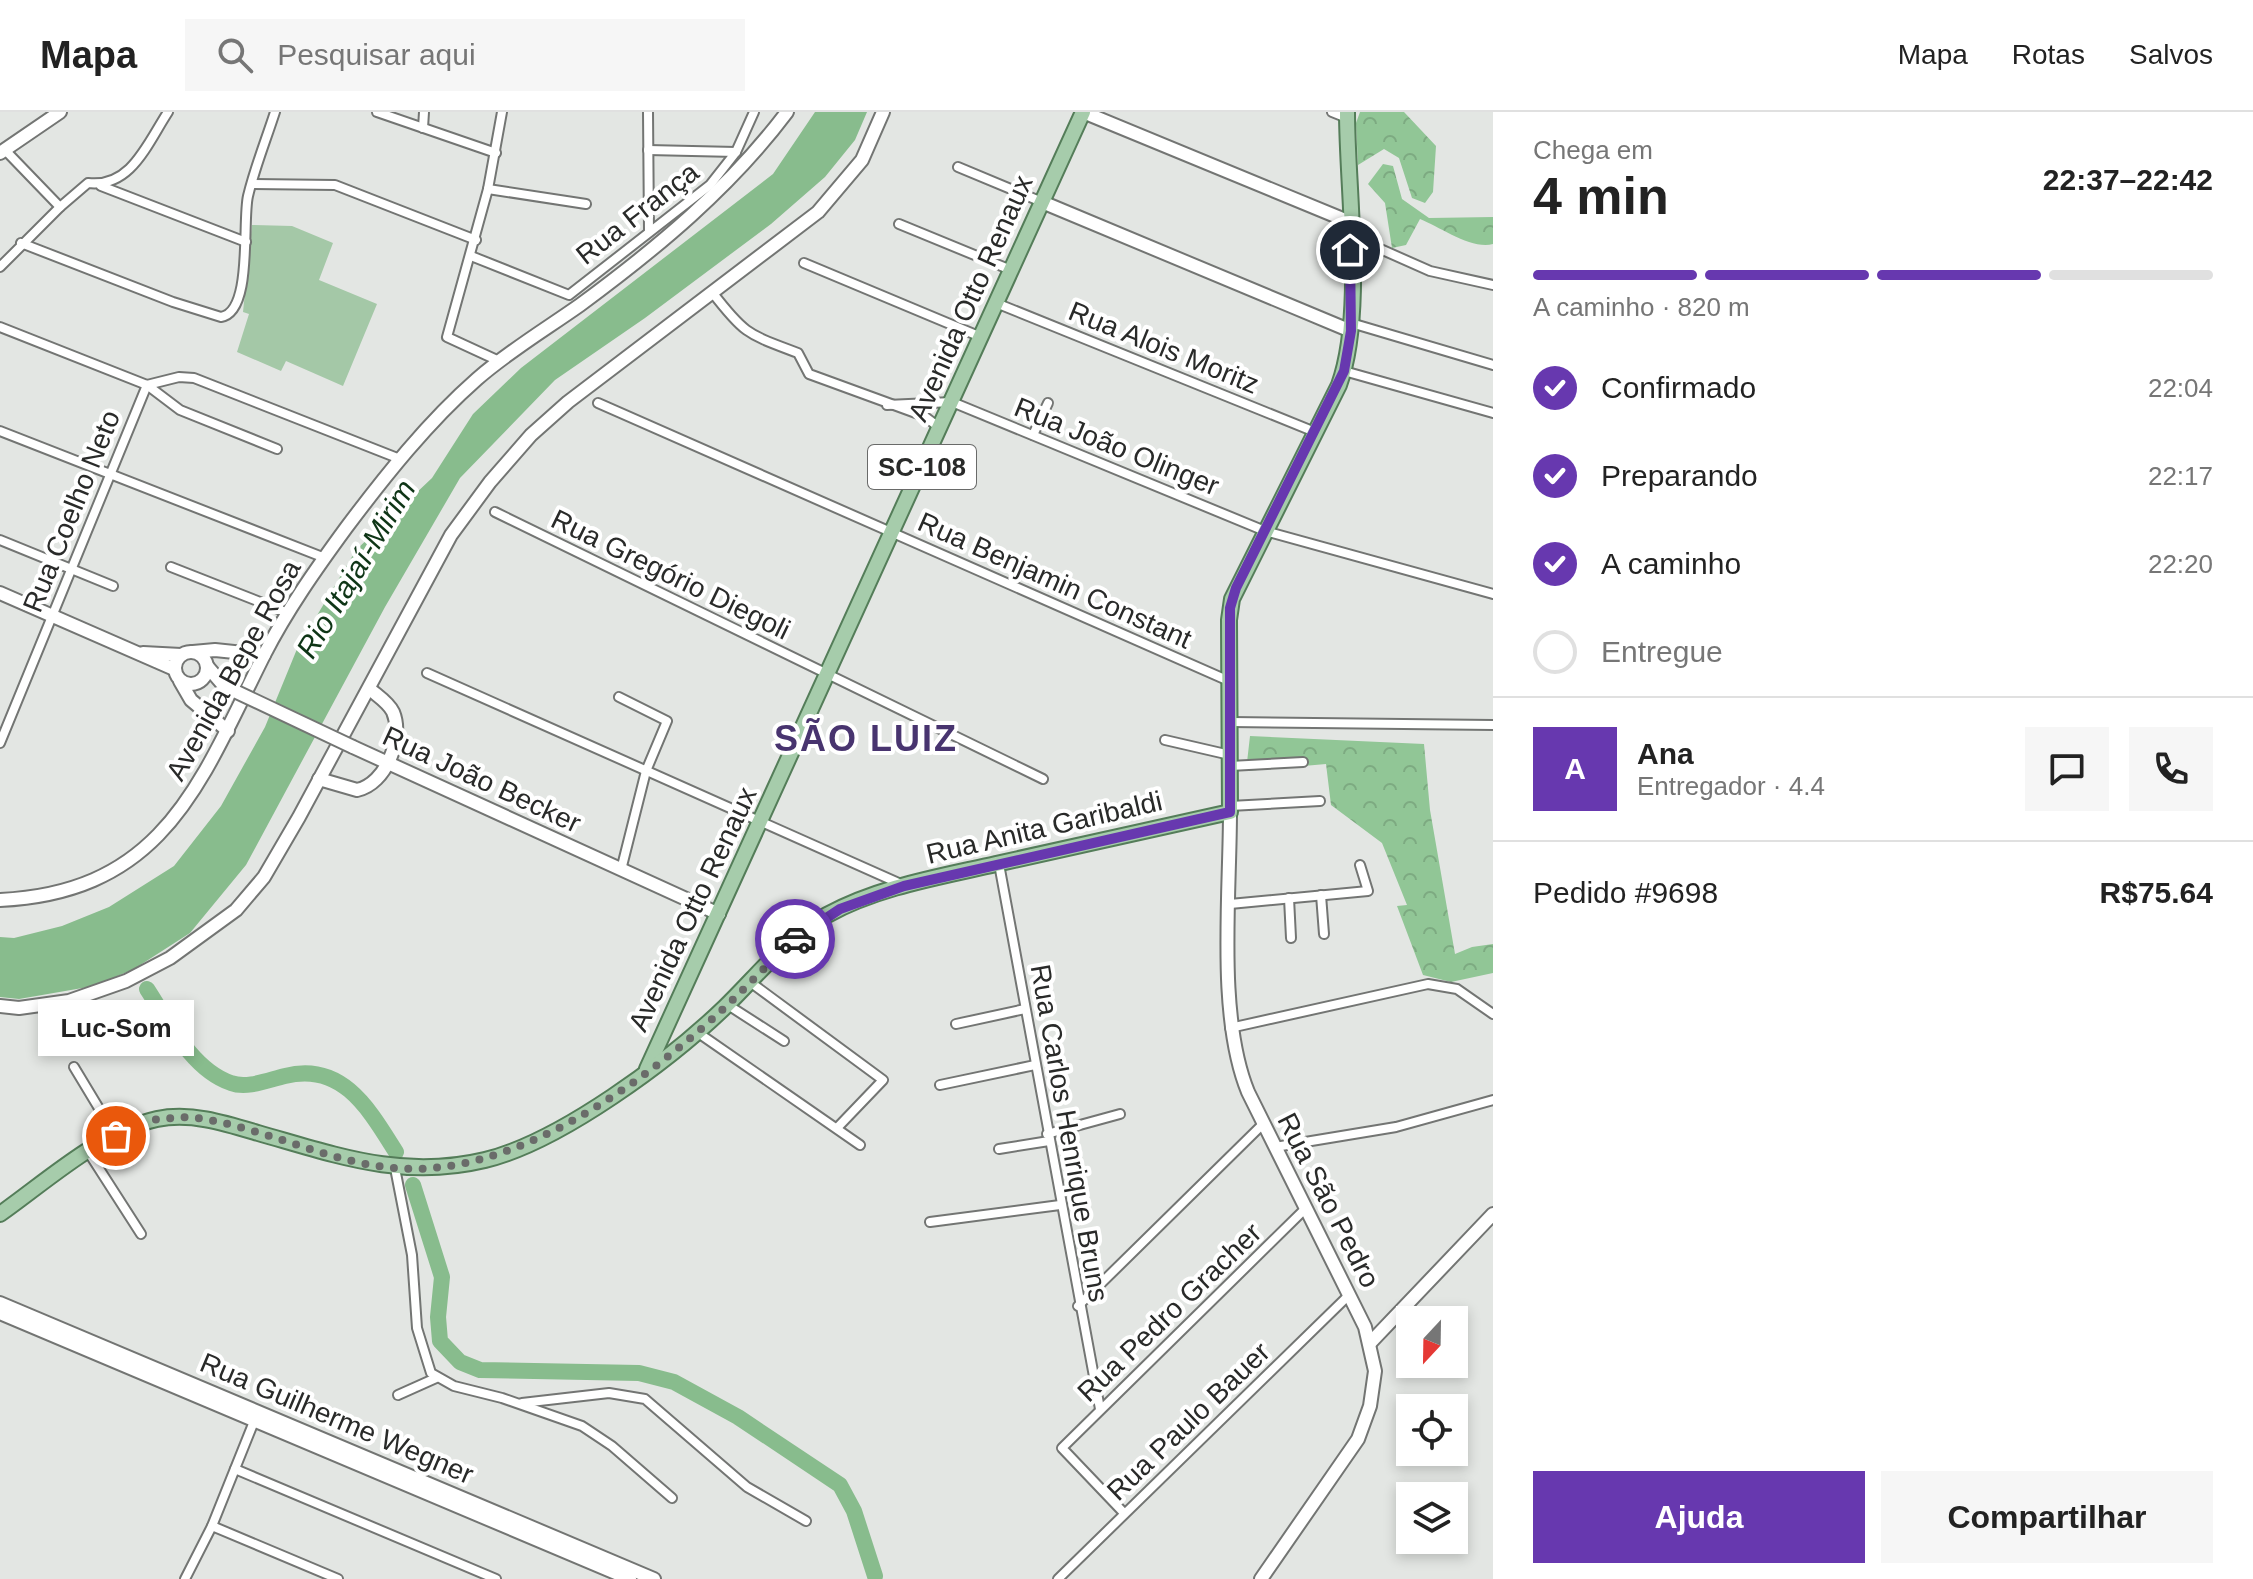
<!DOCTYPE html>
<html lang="pt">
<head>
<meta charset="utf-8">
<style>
	body { margin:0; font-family:Arial,sans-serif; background:#f6f6f6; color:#222; height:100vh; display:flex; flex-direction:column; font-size:30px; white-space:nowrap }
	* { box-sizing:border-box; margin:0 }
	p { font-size:26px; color:#767676 }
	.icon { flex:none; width:44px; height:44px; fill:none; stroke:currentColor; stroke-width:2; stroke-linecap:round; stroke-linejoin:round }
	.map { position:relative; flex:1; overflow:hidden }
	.panel { display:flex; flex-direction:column; background:#fff; width:760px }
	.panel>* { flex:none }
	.needle { width:52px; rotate:202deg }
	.fabs { position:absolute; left:1396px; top:1194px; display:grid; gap:16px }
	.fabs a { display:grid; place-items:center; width:72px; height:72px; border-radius:0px; background:#fff; box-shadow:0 4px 12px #0003; font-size:40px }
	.pin { position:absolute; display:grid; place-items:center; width:68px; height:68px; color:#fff; margin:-34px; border:4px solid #fff; border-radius:50%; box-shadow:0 2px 8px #0007 }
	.courier { position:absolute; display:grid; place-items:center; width:80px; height:80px; margin:-40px; border:6px solid #6738af; border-radius:50%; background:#fff; color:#222; box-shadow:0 2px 10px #0007 }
	.bubble { position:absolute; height:56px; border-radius:0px; background:#fff; box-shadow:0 4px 12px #0003; font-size:26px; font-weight:700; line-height:56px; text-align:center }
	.summary em { font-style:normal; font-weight:700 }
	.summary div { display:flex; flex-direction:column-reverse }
	.summary { display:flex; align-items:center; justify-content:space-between; height:136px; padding:0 40px }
	h1 { font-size:52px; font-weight:700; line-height:60px }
	.bar { display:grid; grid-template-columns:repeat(4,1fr); gap:12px 8px; align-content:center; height:96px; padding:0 40px }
	.bar i { height:10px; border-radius:6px; background:#e0e0e0 }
	.bar .current { background:#6738af }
	.bar p { grid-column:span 4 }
	.line { display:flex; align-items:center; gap:20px; padding:0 40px; border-top:2px solid #e0e0e0 }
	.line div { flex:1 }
	.round { display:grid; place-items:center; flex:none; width:84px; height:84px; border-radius:0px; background:#f6f6f6 }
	ol { padding:0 40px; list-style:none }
	li { display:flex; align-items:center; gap:24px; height:88px }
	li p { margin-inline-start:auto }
	li .icon { padding:8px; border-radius:50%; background:#6738af; color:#fff; stroke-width:4 }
	li:last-child { color:#767676 }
	li i { width:44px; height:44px; border:4px solid #e0e0e0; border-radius:50% }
	.action { display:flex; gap:16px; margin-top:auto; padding:16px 40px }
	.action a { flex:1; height:92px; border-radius:0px; background:#6738af; color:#fff; font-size:32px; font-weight:700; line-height:92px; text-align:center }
	.action a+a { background:#f6f6f6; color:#222 }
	header { display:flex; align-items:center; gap:48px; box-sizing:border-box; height:112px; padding:0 40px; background:#fff; border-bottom:2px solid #e0e0e0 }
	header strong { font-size:38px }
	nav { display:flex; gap:44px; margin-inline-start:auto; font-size:28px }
	.search { width:560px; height:72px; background:#f6f6f6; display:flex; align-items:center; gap:20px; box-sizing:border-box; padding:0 28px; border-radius:0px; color:#767676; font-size:30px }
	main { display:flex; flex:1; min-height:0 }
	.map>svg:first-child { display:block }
	.forest { fill:url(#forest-crowns) }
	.green { fill:#a4c8a7 }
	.water { fill:#88bc8d }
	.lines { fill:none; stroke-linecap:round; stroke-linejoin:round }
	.river { stroke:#88bc8d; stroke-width:16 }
	.street-casing { stroke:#737573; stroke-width:12 }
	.secondary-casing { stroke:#737573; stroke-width:16 }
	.primary-casing { stroke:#547d59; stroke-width:18 }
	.street { stroke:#fff; stroke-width:8 }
	.secondary { stroke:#fff; stroke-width:12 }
	.primary { stroke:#a6ccab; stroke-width:14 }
	.secondary-bridge-casing { stroke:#737573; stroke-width:16; stroke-linecap:butt }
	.secondary-bridge { stroke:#fff; stroke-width:12 }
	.done { stroke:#6a6c6a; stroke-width:8; stroke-dasharray:0 14.4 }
	.route { stroke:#6738af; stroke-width:10 }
	.labels { text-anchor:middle; stroke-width:8; stroke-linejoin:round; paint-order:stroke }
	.shield { fill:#fff; stroke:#696a69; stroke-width:2 }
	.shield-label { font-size:26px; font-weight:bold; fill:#292a29 }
	.street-label { font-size:28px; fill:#292a29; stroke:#fff }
	.water-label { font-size:30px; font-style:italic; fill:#0e3516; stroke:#fff }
	.district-label { font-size:36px; font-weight:bold; letter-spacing:2px; fill:#48346f; stroke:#fff }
</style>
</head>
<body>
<header>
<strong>Mapa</strong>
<div class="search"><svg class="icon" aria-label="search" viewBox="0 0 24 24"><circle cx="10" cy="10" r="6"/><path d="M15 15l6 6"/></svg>Pesquisar aqui</div>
<nav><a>Mapa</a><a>Rotas</a><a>Salvos</a></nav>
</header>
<main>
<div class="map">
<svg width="1493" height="1467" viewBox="0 0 1493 1467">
	<defs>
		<pattern id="forest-crowns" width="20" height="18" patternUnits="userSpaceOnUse" patternTransform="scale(2)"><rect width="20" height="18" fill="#91c696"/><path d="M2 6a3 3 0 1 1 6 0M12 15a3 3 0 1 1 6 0" fill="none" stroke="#7daa81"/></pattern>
	</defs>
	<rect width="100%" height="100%" fill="#e3e6e3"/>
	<g class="forest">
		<path d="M1360,0H1404L1436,34L1433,80L1425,91L1412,86L1399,46L1384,37L1358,53L1356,11Z"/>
		<path d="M1383,52L1393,54L1402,87L1429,106L1493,105V132C1472,138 1440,115 1420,107L1406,133L1392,136L1385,91L1368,72Z"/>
		<path d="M1250,624L1424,632L1430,698L1455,842L1472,835L1493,832V861L1451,870L1423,863L1397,794L1407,793L1382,731L1331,693L1326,652L1246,659Z"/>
	</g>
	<path class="green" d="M252,113L292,114L333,131L319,168L377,192L343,274L286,249L281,259L237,240L249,202L243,200Z"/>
	<path class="water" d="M815,0H867L855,28L825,65L771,112L645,206L555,268L460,366L385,495L246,753L190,821L134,857L94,874L19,887L0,885V825L14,826L62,814L109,795L174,754L221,694L265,615L297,537L356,438L432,366L473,302L521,256L773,62Z"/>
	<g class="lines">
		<g class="river">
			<path d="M147,877C168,909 192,958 231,971C247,977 268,968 285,964C343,949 370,999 396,1040"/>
			<path d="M413,1073L442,1165L438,1205L440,1229L460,1250L480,1258L639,1261L674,1270L738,1305L840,1373L854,1399L875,1464"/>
		</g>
		<g class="street-casing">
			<g id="street">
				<path d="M377,0L496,41"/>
				<path d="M648,0L649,119"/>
				<path d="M1332,0L1347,6"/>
				<path d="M423,16L424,0"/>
				<path d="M648,38L736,40"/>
				<path d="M958,55L1042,90"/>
				<path d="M252,72L335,73L476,128"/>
				<path d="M101,74L246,130"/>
				<path d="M488,77L586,92"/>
				<path d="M60,95L88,71C131,76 147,32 168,0"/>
				<path d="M899,112L1011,158"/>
				<path d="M1351,124L1430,159L1493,173"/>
				<path d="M21,131L173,190L221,205C253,200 242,109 248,84C255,55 266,28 275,0"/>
				<path d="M471,144L569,183L710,73L736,40L754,0"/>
				<path d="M804,151L981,225"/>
				<path d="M0,155L60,95L5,38"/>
				<path d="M712,180C745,223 748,222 798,241L809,262L924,304L940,316"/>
				<path d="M996,191L1315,320"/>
				<path d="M1351,211L1493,253"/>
				<path d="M0,215L147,273L180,298L277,337"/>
				<path d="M499,249L447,225L488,77L502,0"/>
				<path d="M1344,259L1493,301"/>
				<path d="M147,273L179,265L194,266L400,347"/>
				<path d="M598,291L1229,569"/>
				<path d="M887,293L952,290L1265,419L1493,482"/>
				<path d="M0,319L325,446"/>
				<path d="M1033,323L1048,291"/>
				<path d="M495,400L1043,667"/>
				<path d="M0,428L113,474"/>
				<path d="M171,455L288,501"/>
				<path d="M427,561L903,773"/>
				<path d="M619,585L667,609L646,659L621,758"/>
				<path d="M1231,610L1493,613"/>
				<path d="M1165,628L1230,643"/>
				<path d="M0,631L147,273"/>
				<path d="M1230,654L1303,650"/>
				<path d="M1230,694L1320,689"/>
				<path d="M999,752L1100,1297"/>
				<path d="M1321,783L1324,822"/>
				<path d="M1289,786L1291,826"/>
				<path d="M1230,792L1368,779L1360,753"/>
				<path d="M750,870L883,968L837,1016"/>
				<path d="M728,893L784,929"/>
				<path d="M956,912L1025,897"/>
				<path d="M1230,916L1428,872L1457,877L1493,902"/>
				<path d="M697,920L860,1033"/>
				<path d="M74,955L115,1023"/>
				<path d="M940,973L1035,953"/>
				<path d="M1047,1022L1120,1002"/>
				<path d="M1275,1035L1396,1015L1493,988"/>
				<path d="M999,1037L1049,1029"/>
				<path d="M89,1041L141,1122"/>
				<path d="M395,1056L412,1143L417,1216L431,1261L454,1274L502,1286L582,1314L612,1334L672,1386"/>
				<path d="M930,1110L1060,1093"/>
				<path d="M1078,1194L1263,1012"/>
				<path d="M398,1283L436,1266"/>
				<path d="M522,1291L609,1281L645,1287L747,1375L806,1409"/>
				<path d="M235,1357L496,1467"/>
				<path d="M1124,1401L1062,1336L1306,1096"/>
				<path d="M212,1414L338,1467"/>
				<path d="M185,1467L212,1414L255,1307"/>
				<path d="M1058,1467L1349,1183"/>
			</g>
		</g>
		<g class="secondary-casing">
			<g id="secondary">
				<path d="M1083,0L1350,110"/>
				<path d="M0,41L60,0"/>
				<path d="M1042,90L1351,219"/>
				<path d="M0,481L174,557"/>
				<circle cx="191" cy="556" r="16"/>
				<path d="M193,540L215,538L264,543"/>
				<path d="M143,541L181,543"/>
				<path d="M207,554L225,575"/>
				<path d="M180,569L191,588L228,619"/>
				<path d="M353,635L719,802"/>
				<path d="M319,667L357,678C386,672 404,626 393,600C389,591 378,584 371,578"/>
				<path d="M1230,700C1230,784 1217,904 1248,980L1365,1215L1375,1259L1370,1294L1358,1327L1261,1467"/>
				<path d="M0,788C164,780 200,671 264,543C287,498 316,457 346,416C385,364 428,310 477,267C509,239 546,217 580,193C656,137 730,76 787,0"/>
				<path d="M0,894L19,896L69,889L126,869L170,846L236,798L264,765L299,705L451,423L490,370L531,323L568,290L818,100L862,48L883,0"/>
				<path d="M0,1191L654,1467"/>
				<path d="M0,1201L630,1467"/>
				<path d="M1371,1230L1493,1102"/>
			</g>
		</g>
		<g class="primary-casing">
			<g id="primary">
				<path d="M647,957L1083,0"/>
				<path d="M0,1102C47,1069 100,1020 157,1007C191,1000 225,1011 258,1021C336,1043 402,1068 485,1048C560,1030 670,948 725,895C757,864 787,825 827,803C878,775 939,765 996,752C1074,735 1152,717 1230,700L1229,508L1232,487L1339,273C1365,201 1347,78 1347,0"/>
			</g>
		</g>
		<use href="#street" class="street"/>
		<use href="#secondary" class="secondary"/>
		<use href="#primary" class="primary"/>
		<g class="secondary-bridge-casing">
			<path id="secondary-bridge" d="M226,575L353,635"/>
		</g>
		<use href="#secondary-bridge" class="secondary-bridge"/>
	</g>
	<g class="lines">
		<path class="done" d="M116,1024L157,1007L188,1005C258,1012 324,1050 394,1056C510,1067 640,974 721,899C746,876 769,850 795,827"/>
		<path class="route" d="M795,827L840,797L904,774L1230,700V496L1236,476L1344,259L1351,219L1350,138"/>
	</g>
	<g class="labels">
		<rect class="shield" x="868" y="333" width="108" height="44" rx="6"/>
		<g class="shield-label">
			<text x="922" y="364">SC-108</text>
		</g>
		<g class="street-label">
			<text transform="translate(637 101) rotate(-38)" y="10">Rua França</text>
			<text transform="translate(970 186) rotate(-66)" y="10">Avenida Otto Renaux</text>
			<text transform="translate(1164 235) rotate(22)" y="10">Rua Alois Moritz</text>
			<text transform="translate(1117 334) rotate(22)" y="10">Rua João Olinger</text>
			<text transform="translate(71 399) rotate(-68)" y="10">Rua Coelho Neto</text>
			<text transform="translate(671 462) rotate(26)" y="10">Rua Gregório Diegoli</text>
			<text transform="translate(1055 468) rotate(24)" y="10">Rua Benjamin Constant</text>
			<text transform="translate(233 558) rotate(-61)" y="10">Avenida Bepe Rosa</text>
			<text transform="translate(482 667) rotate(25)" y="10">Rua João Becker</text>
			<text transform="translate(1044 715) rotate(-13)" y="10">Rua Anita Garibaldi</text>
			<text transform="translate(692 797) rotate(-65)" y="10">Avenida Otto Renaux</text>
			<text transform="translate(1070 1021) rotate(80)" y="10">Rua Carlos Henrique Bruns</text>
			<text transform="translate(1329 1088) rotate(63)" y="10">Rua São Pedro</text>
			<text transform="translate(1169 1200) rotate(-44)" y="10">Rua Pedro Gracher</text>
			<text transform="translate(337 1306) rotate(23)" y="10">Rua Guilherme Wegner</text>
			<text transform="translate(1188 1309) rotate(-44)" y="10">Rua Paulo Bauer</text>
		</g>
		<g class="water-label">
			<text transform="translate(356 457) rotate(-59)" y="10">Rio Itajaí-Mirim</text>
		</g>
		<g class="district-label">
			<text x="866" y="639">SÃO LUIZ</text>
		</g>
	</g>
</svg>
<div class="fabs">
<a><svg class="needle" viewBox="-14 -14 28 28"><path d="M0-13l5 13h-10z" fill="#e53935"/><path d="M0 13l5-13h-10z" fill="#767676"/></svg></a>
<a><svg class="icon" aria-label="locate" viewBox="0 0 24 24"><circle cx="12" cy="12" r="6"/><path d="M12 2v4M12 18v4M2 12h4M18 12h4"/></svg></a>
<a><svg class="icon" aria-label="layers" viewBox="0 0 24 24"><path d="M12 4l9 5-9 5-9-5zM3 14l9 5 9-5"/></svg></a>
</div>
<div class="pin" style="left:116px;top:1024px;background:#ea580c"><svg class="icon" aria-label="bag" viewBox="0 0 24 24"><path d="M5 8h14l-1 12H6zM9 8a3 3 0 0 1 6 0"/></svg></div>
<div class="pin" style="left:1350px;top:138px;background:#1f2937"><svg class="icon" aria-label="home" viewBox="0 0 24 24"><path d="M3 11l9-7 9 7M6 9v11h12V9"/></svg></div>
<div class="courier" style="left:795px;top:827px"><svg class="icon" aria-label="car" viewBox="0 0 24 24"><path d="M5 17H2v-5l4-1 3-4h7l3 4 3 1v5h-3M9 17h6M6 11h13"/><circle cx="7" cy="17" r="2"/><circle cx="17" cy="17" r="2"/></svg></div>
<div class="bubble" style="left:38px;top:888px;width:156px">Luc-Som</div>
</div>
<section class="panel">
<div class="summary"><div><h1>4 min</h1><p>Chega em</p></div><em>22:37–22:42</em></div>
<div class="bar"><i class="current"></i><i class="current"></i><i class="current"></i><i></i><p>A caminho · 820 m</p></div>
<ol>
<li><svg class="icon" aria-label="check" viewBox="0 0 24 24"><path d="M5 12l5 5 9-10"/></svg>Confirmado<p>22:04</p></li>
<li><svg class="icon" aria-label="check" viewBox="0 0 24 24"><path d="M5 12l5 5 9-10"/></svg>Preparando<p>22:17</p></li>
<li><svg class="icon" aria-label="check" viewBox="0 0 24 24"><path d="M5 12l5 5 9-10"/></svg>A caminho<p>22:20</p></li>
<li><i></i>Entregue</li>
</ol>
<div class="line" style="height:144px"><b class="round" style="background:#6738af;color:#fff">A</b><div><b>Ana</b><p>Entregador · 4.4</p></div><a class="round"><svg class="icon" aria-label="chat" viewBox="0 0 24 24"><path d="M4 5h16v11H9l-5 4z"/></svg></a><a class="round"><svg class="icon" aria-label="phone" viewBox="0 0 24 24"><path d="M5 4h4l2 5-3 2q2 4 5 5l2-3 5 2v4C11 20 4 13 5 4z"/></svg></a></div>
<div class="line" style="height:104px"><div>Pedido #9698</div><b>R$75.64</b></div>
<div class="action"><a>Ajuda</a><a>Compartilhar</a></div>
</section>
</main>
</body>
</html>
